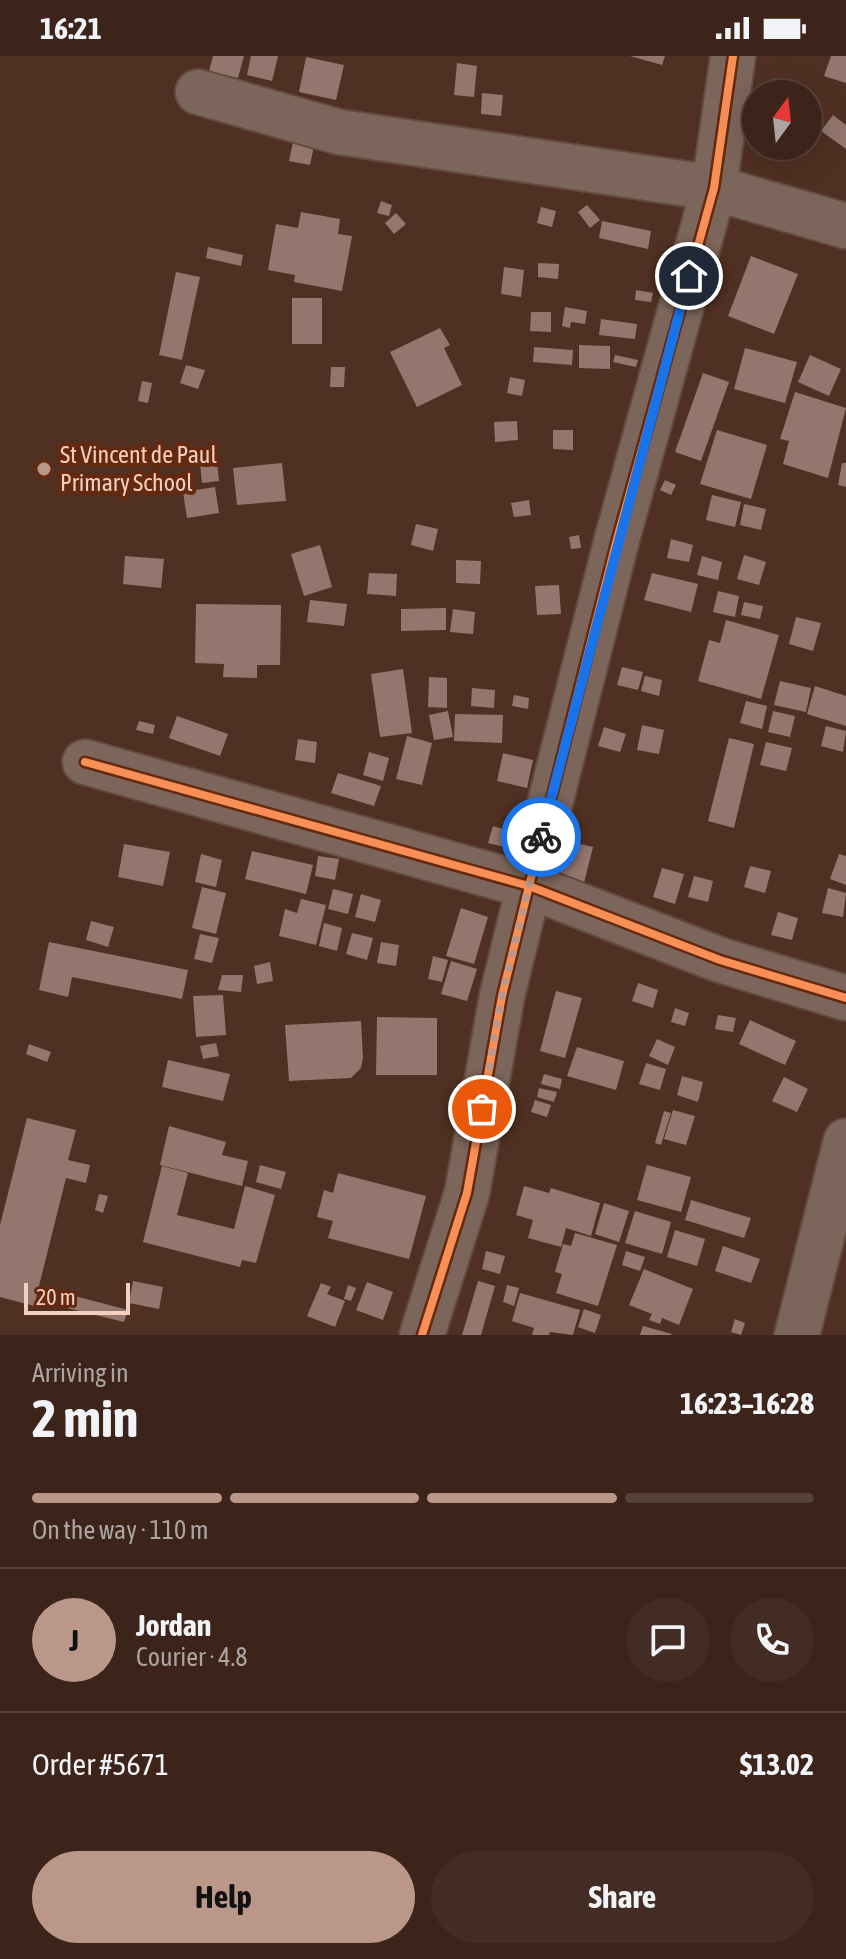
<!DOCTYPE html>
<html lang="en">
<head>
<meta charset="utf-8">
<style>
	body { margin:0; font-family:"Asap Condensed",sans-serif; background:#432c23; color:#f1f3f6; height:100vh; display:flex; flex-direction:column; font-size:30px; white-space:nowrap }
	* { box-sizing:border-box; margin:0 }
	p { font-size:26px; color:#aca4a2 }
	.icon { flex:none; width:44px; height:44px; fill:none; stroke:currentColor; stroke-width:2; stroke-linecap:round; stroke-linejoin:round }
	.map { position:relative; height:1279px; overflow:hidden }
	.sheet { display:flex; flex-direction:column; background:#3c241a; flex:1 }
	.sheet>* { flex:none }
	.needle { width:52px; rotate:15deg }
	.controls { position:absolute; left:742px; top:24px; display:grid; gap:16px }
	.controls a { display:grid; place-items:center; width:80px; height:80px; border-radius:50%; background:#3c241a; box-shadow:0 8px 32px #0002,0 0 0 2px #554139; font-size:40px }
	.scale { position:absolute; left:24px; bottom:20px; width:106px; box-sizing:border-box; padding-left:8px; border:4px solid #f4cfc0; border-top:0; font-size:22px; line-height:28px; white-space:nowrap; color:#f4cfc0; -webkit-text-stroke:6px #64290e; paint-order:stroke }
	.pin { position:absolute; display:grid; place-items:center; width:68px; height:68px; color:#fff; margin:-34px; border:4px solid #fff; border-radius:50%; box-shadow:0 2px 8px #0007 }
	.courier { position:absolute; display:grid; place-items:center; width:80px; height:80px; margin:-40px; border:6px solid #1a73e8; border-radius:50%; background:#fff; color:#222; box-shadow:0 2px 10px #0007 }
	.summary em { font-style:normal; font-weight:700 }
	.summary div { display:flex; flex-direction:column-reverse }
	.summary { display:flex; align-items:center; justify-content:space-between; height:136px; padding:0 32px }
	h1 { font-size:52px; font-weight:700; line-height:60px }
	.bar { display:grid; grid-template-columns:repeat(4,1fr); gap:12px 8px; align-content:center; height:96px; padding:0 32px }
	.bar i { height:10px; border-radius:6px; background:#554139 }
	.bar .on { background:#bb9789 }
	.bar p { grid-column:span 4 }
	.line { display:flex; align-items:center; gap:20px; padding:0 32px; border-top:2px solid #554139 }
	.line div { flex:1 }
	.round { display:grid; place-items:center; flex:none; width:84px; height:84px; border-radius:42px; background:#432c23 }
	.cta { display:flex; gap:16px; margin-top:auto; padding:16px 32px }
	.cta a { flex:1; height:92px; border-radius:48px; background:#bb9789; color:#111; font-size:32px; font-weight:700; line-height:92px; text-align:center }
	.cta a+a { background:#432c23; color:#f1f3f6 }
	.status { display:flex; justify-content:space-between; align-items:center; height:56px; padding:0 40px; background:#3c241a; direction:ltr }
	.status svg { height:22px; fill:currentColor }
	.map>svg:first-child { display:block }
	.building { fill:#93766e }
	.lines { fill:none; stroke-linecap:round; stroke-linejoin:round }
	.minor-casing { stroke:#644b3f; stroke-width:48 }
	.minor { stroke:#7c655a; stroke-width:44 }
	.cycleway-casing { stroke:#64290e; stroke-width:13 }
	.cycleway { stroke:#f78f57; stroke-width:8 }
	.done { stroke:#bb9789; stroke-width:8; stroke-dasharray:0 14.4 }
	.route { stroke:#1a73e8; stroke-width:10 }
	.poi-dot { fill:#bb9789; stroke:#64290e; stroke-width:3 }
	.labels { text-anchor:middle; stroke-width:8; stroke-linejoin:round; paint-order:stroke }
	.poi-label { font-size:24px; fill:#f4cfc0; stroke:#64290e; text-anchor:start }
</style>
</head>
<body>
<div class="status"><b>16:21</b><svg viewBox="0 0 49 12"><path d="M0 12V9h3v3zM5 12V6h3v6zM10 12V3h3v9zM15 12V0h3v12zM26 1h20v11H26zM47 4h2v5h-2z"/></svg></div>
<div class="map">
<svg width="846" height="1279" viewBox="0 0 846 1279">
	<rect width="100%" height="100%" fill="#503022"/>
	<g class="building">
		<path d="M213,0H244L238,22L209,15Z"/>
		<path d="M251,0H278L272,25L247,19Z"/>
		<path d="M630,0H665L662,9Z"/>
		<path d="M831,0H846V27L824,20Z"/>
		<path d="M306,1L344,9L336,44L299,36Z"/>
		<path d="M457,7L477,10L474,41L454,39Z"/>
		<path d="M482,37L503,39L501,60L481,58Z"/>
		<path d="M833,59L846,69V93L821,75Z"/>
		<path d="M293,86L314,90L310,109L289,105Z"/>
		<path d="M381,145L392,149L389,160L377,157Z"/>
		<path d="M587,149L600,164L590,172L578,156Z"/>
		<path d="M541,151L556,155L552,171L537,167Z"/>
		<path d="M301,156L340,163L338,178L352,180L342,235L294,226L295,219L268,214L276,168L298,172Z"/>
		<path d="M396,157L406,168L394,178L385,167Z"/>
		<path d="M602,165L651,175L648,193L599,182Z"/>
		<path d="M208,191L243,199L241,210L206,202Z"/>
		<path d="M751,200L798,218L774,278L728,260Z"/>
		<path d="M538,207L559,208L558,223L538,221Z"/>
		<path d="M504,211L524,214L521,241L501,238Z"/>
		<path d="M176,216L200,221L182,304L159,299Z"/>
		<path d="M636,234L653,237L651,246L635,244Z"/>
		<rect x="292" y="242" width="30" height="46"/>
		<path d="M565,251L587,255L585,268L571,266L570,272L562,270Z"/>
		<path d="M531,256H551V276L530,275Z"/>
		<path d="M601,263L637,268L635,283L599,279Z"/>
		<path d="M440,272L450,289L444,292L462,329L417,351L390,296Z"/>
		<path d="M579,289L610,290V313L579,312Z"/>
		<path d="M534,291L573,294L572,309L533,306Z"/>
		<path d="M745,292L797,306L785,347L734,333Z"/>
		<path d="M615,299L638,304L636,311L613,306Z"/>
		<path d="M810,299L841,313L829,340L798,326Z"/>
		<path d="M186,309L205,314L198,333L180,327Z"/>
		<path d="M331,311H345L344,331H330Z"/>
		<path d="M703,317L729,326L701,405L675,396Z"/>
		<path d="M510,321L525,324L522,340L507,337Z"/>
		<path d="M142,325L152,327L148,347L138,345Z"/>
		<path d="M795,336L846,352L828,422L783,408L789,385L780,383Z"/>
		<path d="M517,365L518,384L495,386L494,366Z"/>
		<path d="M553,374H573V394L553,393Z"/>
		<path d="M717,374L767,389L751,443L700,428Z"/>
		<path d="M217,406L219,425L202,427L200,407Z"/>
		<path d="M282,407L286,445L237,449L233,412Z"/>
		<path d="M842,407H846V431L838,429Z"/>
		<path d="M665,424L676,429L671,439L660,434Z"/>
		<path d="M215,431L219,457L187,462L183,436Z"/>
		<path d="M712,439L741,446L735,471L706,464Z"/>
		<path d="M529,444L531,459L514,461L511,447Z"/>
		<path d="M744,448L766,453L761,474L740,469Z"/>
		<path d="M416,468L438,473L433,495L411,489Z"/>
		<path d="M579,479L581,492L571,493L569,481Z"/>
		<path d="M671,483L693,489L689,506L667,502Z"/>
		<path d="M320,489L332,531L304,540L291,498Z"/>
		<path d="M744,499L766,506L759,529L737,523Z"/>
		<path d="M125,500L164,503L161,532L123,528Z"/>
		<path d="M702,500L722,506L718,524L697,519Z"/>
		<path d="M456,504L481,505L480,528L456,527Z"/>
		<path d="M369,517L397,518L396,540L367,538Z"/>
		<path d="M652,517L698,528L691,556L644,544Z"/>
		<path d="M559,529L561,558L537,559L535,530Z"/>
		<path d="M718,535L739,540L735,561L713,556Z"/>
		<path d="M310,544L347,548L344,570L307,566Z"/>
		<path d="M744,546L763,550L760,563L741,559Z"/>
		<path d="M196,548L281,549L280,609H257V622L223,621L224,608L195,607Z"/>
		<path d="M446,552V574L401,575V553Z"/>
		<path d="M453,553L475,556L473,578L450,576Z"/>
		<path d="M796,561L821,567L813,595L789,588Z"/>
		<path d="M726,564L779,579L761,643L698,625L709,584L720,587Z"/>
		<path d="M622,611L643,616L638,634L617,629Z"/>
		<path d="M403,613L412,677L380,681L371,618Z"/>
		<path d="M645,620L662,624L659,640L641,635Z"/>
		<path d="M429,621L447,622V652L428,651Z"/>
		<path d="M780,625L811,632L806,656L774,649Z"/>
		<path d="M815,630L846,640V670L807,658Z"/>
		<path d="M472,632L495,634L494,652L471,650Z"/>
		<path d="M514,639L529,642L528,653L512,650Z"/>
		<path d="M746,645L767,650L762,673L740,667Z"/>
		<path d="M448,655L453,681L434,684L429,659Z"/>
		<path d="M773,655L795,660L790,681L768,676Z"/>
		<path d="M455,658L503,659L502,687L454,685Z"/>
		<path d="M177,660L228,678L220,700L169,682Z"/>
		<path d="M139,665L155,669L153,678L136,674Z"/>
		<path d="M642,669L664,674L659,698L637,694Z"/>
		<path d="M826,670L846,675L843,696L821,690Z"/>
		<path d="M604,671L626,678L620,696L598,690Z"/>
		<path d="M407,680L432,687L422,729L396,723Z"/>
		<path d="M729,682L754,688L734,772L708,765Z"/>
		<path d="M298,683L317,686L315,707L295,704Z"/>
		<path d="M766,686L792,692L786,715L760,709Z"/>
		<path d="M369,696L389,702L383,725L363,719Z"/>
		<path d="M503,697L533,704L527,732L497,725Z"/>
		<path d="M338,717L381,730L374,750L331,737Z"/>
		<path d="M493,770L512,776L508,792L488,787Z"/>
		<path d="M559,783L593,791L584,827L550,819Z"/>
		<path d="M124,788L170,796L163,830L118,821Z"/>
		<path d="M252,795L313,809L306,838L245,823Z"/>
		<path d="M201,798L222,804L216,831L195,826Z"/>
		<path d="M839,798L846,800V829L830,823Z"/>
		<path d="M318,800L339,803L335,824L315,820Z"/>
		<path d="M750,810L771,815L765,837L744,831Z"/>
		<path d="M662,812L684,818L675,848L653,841Z"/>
		<path d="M694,820L713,825L708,846L688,841Z"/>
		<path d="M202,831L226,837L216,878L192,872Z"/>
		<path d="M828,832L846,837L843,861L822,857Z"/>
		<path d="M333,833L353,838L348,858L328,853Z"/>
		<path d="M361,838L381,844L375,866L355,861Z"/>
		<path d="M301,843L326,849L316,889L279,880L285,853L297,857Z"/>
		<path d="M461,852L488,861L474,908L446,900Z"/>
		<path d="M778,856L798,862L792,884L771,879Z"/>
		<path d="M91,865L114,871L108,891L86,884Z"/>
		<path d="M324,867L342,872L337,895L319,890Z"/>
		<path d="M352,877L373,882L367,904L346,898Z"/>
		<path d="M200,878L219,882L212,907L194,903Z"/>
		<path d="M49,886L188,914L182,943L72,921L68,941L39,934Z"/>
		<path d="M381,886L399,889L396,910L377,907Z"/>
		<path d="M433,900L448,904L442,926L428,923Z"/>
		<path d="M451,905L477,913L467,945L441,938Z"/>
		<path d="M270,906L273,925L257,928L254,910Z"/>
		<path d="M222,919H243L241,936L218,934Z"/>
		<path d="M638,927L658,934L653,952L632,945Z"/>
		<path d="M556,935L582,942L565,1002L540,995Z"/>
		<path d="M223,939L226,979L196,981L193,940Z"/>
		<path d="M675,952L689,957L685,970L671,966Z"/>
		<path d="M718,959L736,962L733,976L715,973Z"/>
		<path d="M377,961L437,962V1019H376Z"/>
		<path d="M750,964L796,985L785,1009L739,988Z"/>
		<path d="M361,965L363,1002L361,1012L351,1022L289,1025L285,969Z"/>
		<path d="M657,983L675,991L668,1009L649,1000Z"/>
		<path d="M216,987L219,1000L203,1003L200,990Z"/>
		<path d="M29,988L51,996L47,1006L26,998Z"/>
		<path d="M577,991L624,1005L616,1034L567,1020Z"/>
		<path d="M168,1004L230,1018L223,1045L162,1031Z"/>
		<path d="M646,1007L666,1013L660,1034L639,1028Z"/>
		<path d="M544,1018L562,1023L560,1033L541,1028Z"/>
		<path d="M682,1020L703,1026L698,1046L677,1039Z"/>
		<path d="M784,1021L808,1033L797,1056L772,1045Z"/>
		<path d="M539,1032L557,1036L554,1046L537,1041Z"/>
		<path d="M535,1044L551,1049L547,1061L531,1056Z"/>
		<path d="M673,1054L695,1060L686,1089L664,1083Z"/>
		<path d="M664,1055L671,1057L661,1089L655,1087Z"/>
		<path d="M27,1062L76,1074L68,1104L90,1109L86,1127L66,1122L34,1250L0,1241V1169Z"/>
		<path d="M169,1070L226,1086L222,1099L248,1105L242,1130L160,1109Z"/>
		<path d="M260,1109L286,1116L281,1133L256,1126Z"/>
		<path d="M647,1109L691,1121L681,1156L637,1144Z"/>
		<path d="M162,1110L188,1117L177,1159L234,1173L245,1130L275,1139L256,1207L242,1204L240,1211L143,1186Z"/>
		<path d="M338,1117L426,1140L409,1203L328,1182L333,1165L317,1161L324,1134L333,1137Z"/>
		<path d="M524,1130L549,1137L551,1132L600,1147L591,1180L566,1172L561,1191L528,1182L533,1164L516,1159Z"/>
		<path d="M99,1138L108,1140L103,1157L95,1154Z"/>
		<path d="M691,1144L751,1162L744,1182L685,1164Z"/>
		<path d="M604,1147L629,1155L619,1186L595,1178Z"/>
		<path d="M635,1155L671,1166L662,1198L625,1187Z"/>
		<path d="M675,1174L705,1183L697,1210L667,1201Z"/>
		<path d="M575,1177L617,1189L598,1250L556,1237L562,1218L555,1216L563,1188L571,1190Z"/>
		<path d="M723,1190L760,1203L751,1227L715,1215Z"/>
		<path d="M486,1195L505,1200L500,1218L482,1213Z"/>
		<path d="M626,1195L645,1201L640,1215L622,1209Z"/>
		<path d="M644,1213L693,1233L679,1269L662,1262L660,1268L649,1264L652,1258L629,1249Z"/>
		<path d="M133,1225L163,1231L159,1253L129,1247Z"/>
		<path d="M478,1225L495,1230L481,1279H462Z"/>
		<path d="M367,1226L393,1236L383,1264L356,1254Z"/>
		<path d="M321,1227L331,1231L327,1238L345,1245L335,1271L307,1260Z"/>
		<path d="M348,1229L356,1232L351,1245L344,1243Z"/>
		<path d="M507,1229L519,1232L514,1250L503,1246Z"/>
		<path d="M520,1237L580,1254L573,1279L550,1276L549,1279H532L534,1272L512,1265Z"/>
		<path d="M71,1239L128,1254L124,1266L67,1252Z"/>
		<path d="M584,1253L601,1259L595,1277L578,1271Z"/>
		<path d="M735,1263L745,1267L741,1279L731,1276Z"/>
		<path d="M643,1270L672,1278L671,1279H640Z"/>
	</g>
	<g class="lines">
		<g class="minor-casing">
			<g id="minor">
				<path d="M198,36L339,76L714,132L846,170"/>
				<path d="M85,706L529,830L720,904L846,942"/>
				<path d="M422,1279L467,1137L502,940L529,830L617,483L714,132L733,0"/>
				<path d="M797,1279L846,1085"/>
			</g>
		</g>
		<use href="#minor" class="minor"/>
		<g class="cycleway-casing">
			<g id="cycleway">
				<path d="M85,706L529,830L720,904L846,942"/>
				<path d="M422,1279L467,1137L502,940L529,830L617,483L714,132L733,0"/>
			</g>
		</g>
		<use href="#cycleway" class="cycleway"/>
	</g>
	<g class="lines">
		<path class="done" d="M482,1053L502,940L541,781"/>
		<path class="route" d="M541,781L689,220"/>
	</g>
	<circle class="poi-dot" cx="44" cy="413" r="8"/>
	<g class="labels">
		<g class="poi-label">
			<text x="60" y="407">St Vincent de Paul<tspan x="60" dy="28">Primary School</tspan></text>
		</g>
	</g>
</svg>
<div class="controls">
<a><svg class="needle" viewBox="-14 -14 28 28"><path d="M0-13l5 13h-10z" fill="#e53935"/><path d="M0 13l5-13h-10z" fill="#aca4a2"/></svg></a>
</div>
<div class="scale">20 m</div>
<div class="pin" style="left:482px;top:1053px;background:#ea580c"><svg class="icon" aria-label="bag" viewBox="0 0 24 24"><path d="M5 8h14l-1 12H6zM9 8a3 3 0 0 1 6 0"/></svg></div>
<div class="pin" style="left:689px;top:220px;background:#1f2937"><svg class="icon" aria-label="home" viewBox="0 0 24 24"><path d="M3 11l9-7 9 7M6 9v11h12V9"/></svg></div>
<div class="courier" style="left:541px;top:781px"><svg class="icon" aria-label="bike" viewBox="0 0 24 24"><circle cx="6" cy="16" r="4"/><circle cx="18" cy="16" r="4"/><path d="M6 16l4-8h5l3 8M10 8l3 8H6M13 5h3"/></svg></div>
</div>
<section class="sheet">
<div class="summary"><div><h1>2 min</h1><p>Arriving in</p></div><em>16:23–16:28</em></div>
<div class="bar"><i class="on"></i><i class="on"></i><i class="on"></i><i></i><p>On the way · 110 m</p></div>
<div class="line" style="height:144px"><b class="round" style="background:#bb9789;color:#111">J</b><div><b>Jordan</b><p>Courier · 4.8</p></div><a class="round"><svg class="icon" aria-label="chat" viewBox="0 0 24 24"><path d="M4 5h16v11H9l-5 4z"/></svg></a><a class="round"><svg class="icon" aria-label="phone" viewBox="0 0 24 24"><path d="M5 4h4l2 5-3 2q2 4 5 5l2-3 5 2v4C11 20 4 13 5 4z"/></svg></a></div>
<div class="line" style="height:104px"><div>Order #5671</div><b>$13.02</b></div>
<div class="cta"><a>Help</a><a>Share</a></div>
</section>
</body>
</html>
